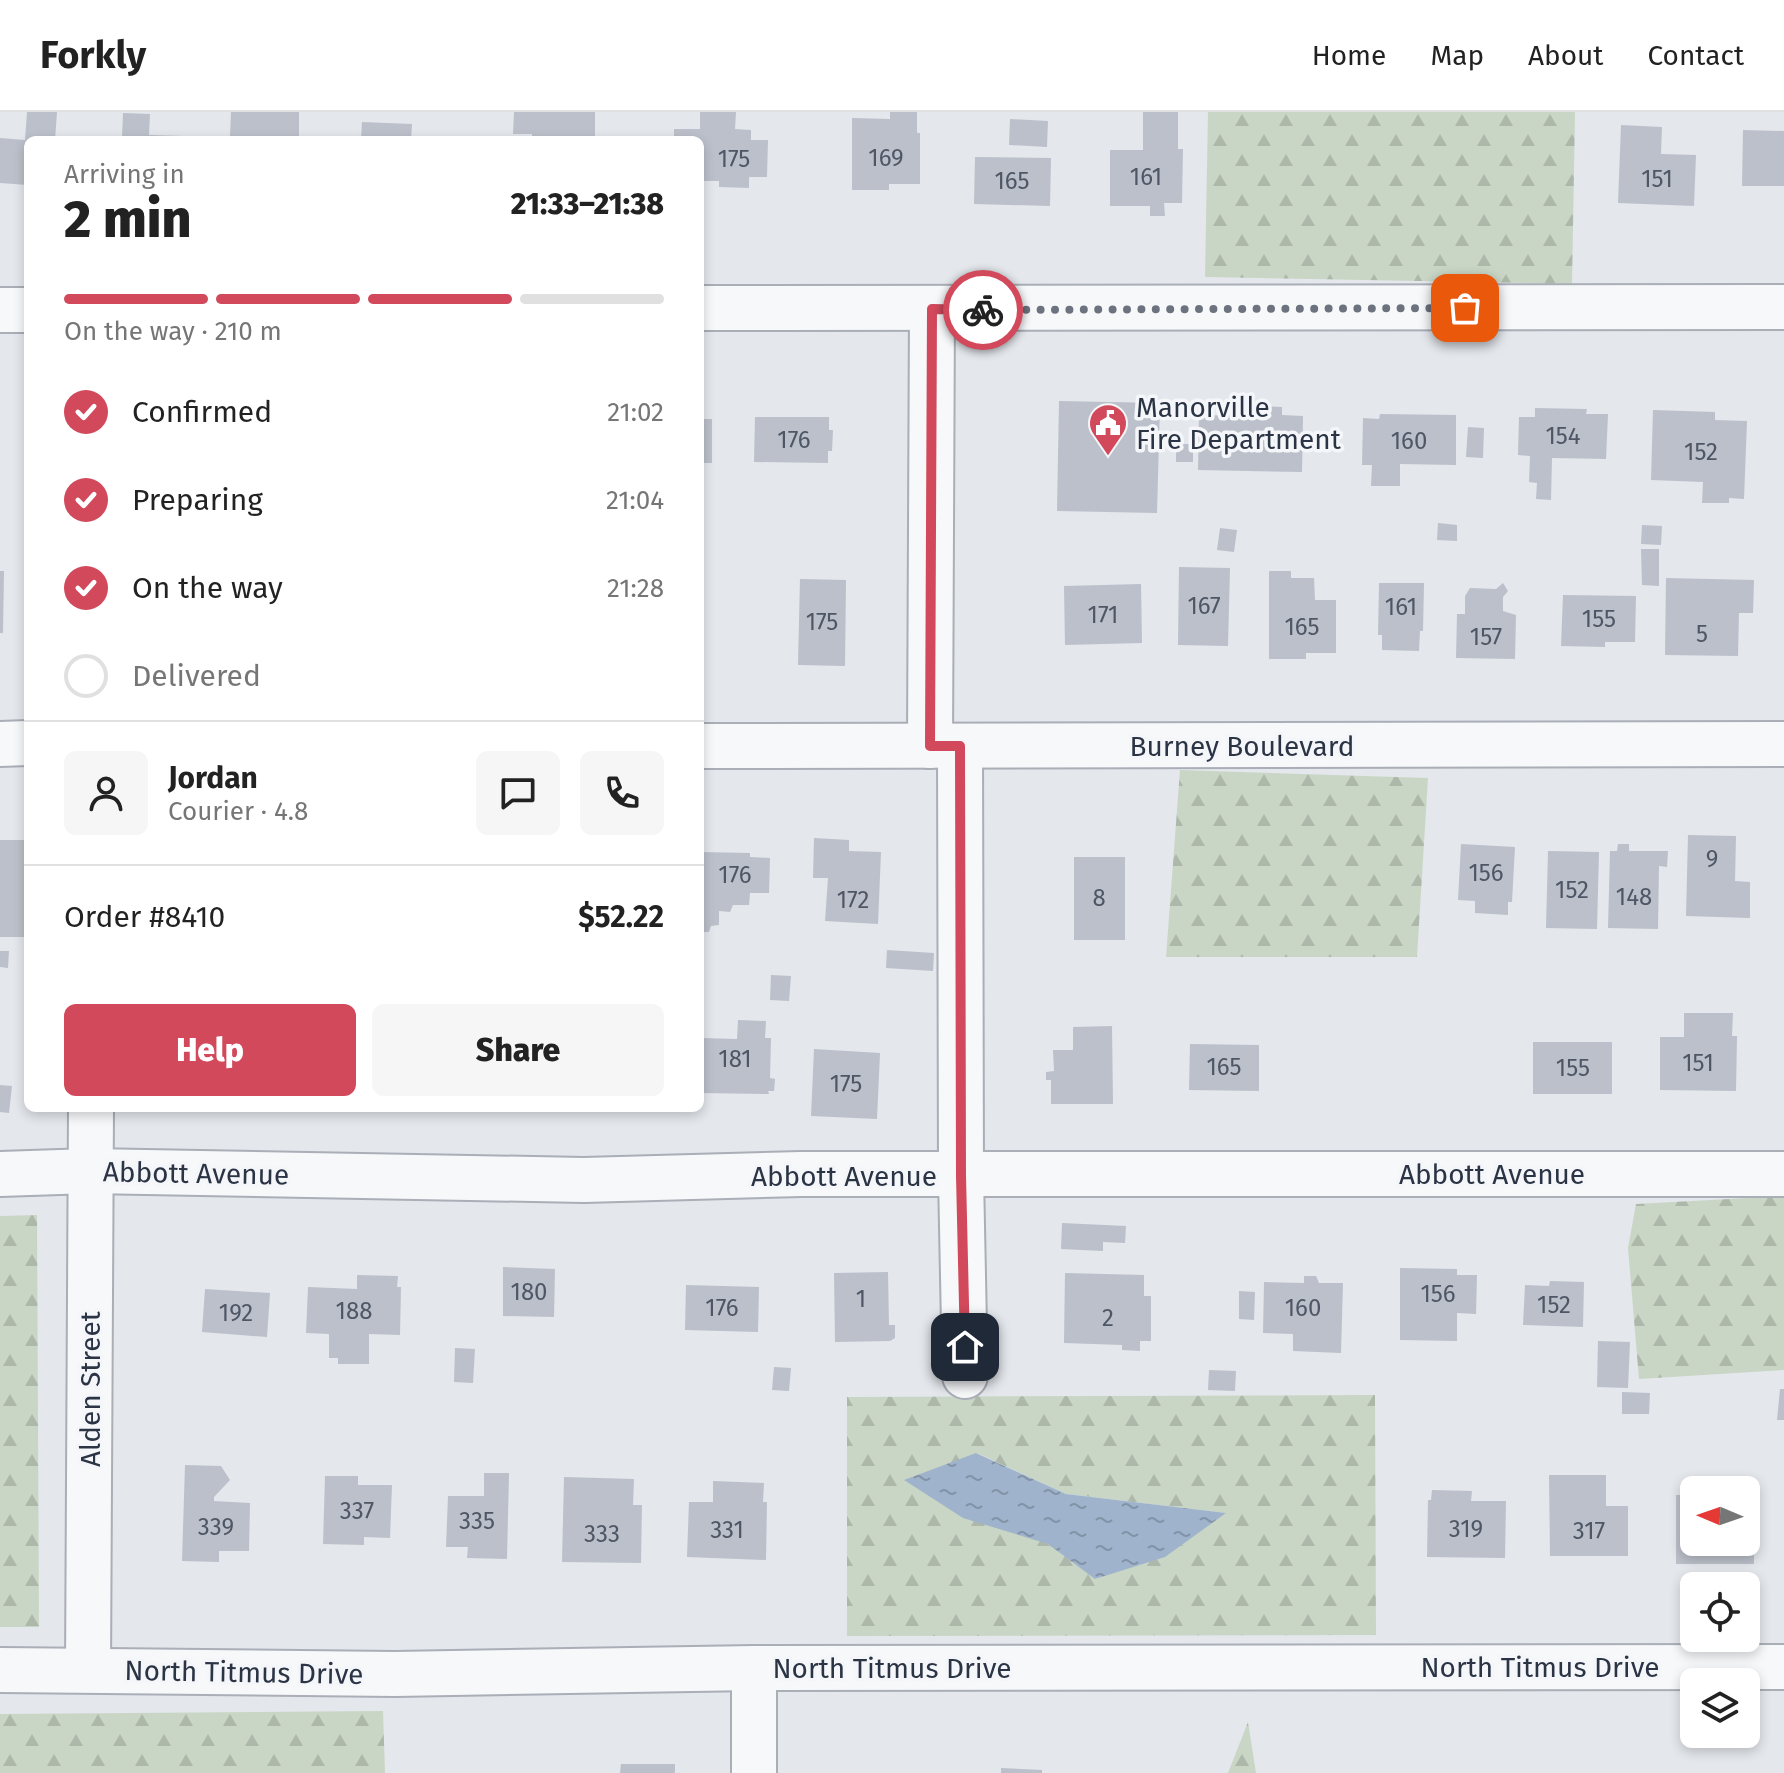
<!DOCTYPE html>
<html lang="en">
<head>
<meta charset="utf-8">
<style>
	body { margin:0; font-family:"Fira Sans",sans-serif; background:#f6f6f6; color:#222; height:100vh; display:flex; flex-direction:column; font-size:30px; white-space:nowrap }
	* { box-sizing:border-box; margin:0 }
	p { font-size:26px; color:#767676 }
	.icon { flex:none; width:44px; height:44px; fill:none; stroke:currentColor; stroke-width:2; stroke-linecap:round; stroke-linejoin:round }
	.map { position:relative; flex:1; overflow:hidden }
	.sheet { position:absolute; left:24px; top:24px; width:680px; height:976px; display:flex; flex-direction:column; background:#fff; border-radius:12px; box-shadow:0 4px 12px #0003 }
	.sheet>* { flex:none }
	.needle { width:52px; rotate:272deg }
	.buttons { position:absolute; left:1680px; top:1364px; display:grid; gap:16px }
	.buttons a { display:grid; place-items:center; width:80px; height:80px; border-radius:12px; background:#fff; box-shadow:0 4px 12px #0003; font-size:40px }
	.pin { position:absolute; display:grid; place-items:center; width:68px; height:68px; color:#fff; margin:-34px; border-radius:16px; box-shadow:0 4px 12px #0006 }
	.courier { position:absolute; display:grid; place-items:center; width:80px; height:80px; margin:-40px; border:6px solid #d1495b; border-radius:50%; background:#fff; color:#222; box-shadow:0 2px 10px #0007 }
	.summary em { font-style:normal; font-weight:800 }
	.summary div { display:flex; flex-direction:column-reverse }
	.summary { display:flex; align-items:center; justify-content:space-between; height:136px; padding:0 40px }
	h1 { font-size:52px; font-weight:800; line-height:60px }
	.bar { display:grid; grid-template-columns:repeat(4,1fr); gap:12px 8px; align-content:center; height:96px; padding:0 40px }
	.bar i { height:10px; border-radius:6px; background:#e0e0e0 }
	.bar .on { background:#d1495b }
	.bar p { grid-column:span 4 }
	.line { display:flex; align-items:center; gap:20px; padding:0 40px; border-top:2px solid #e0e0e0 }
	.line div { flex:1 }
	.round { display:grid; place-items:center; flex:none; width:84px; height:84px; border-radius:12px; background:#f6f6f6 }
	ol { padding:0 40px; list-style:none }
	li { display:flex; align-items:center; gap:24px; height:88px }
	li p { margin-inline-start:auto }
	li .icon { padding:8px; border-radius:50%; background:#d1495b; color:#fff; stroke-width:4 }
	li:last-child { color:#767676 }
	li i { width:44px; height:44px; border:4px solid #e0e0e0; border-radius:50% }
	.primary-button { display:flex; gap:16px; margin-top:auto; padding:16px 40px }
	.primary-button a { flex:1; height:92px; border-radius:12px; background:#d1495b; color:#fff; font-size:32px; font-weight:800; line-height:92px; text-align:center }
	.primary-button a+a { background:#f6f6f6; color:#222 }
	header { display:flex; align-items:center; gap:48px; box-sizing:border-box; height:112px; padding:0 40px; background:#fff; border-bottom:2px solid #e0e0e0 }
	header strong { font-size:38px }
	nav { display:flex; gap:44px; margin-inline-start:auto; font-size:28px }
	.map>svg:first-child { display:block }
	.forest { fill:url(#forest-firs); fill-rule:evenodd }
	.water { fill:url(#water-ripples) }
	.building { fill:#bbc0ca }
	.lines { fill:none; stroke-linecap:round; stroke-linejoin:round }
	.minor-casing { stroke:#a9aeb7; stroke-width:48 }
	.minor { stroke:#f7f8fa; stroke-width:44 }
	.done { stroke:#6c737f; stroke-width:8; stroke-dasharray:0 14.4 }
	.route { stroke:#d1495b; stroke-width:10 }
	.labels { text-anchor:middle; stroke-width:7; stroke-linejoin:round; paint-order:stroke }
	.number-label { font-size:24px; fill:#4f5766 }
	.poi-label { font-size:28px; fill:#2b3445; stroke:#f4f6f9; text-anchor:start }
	.street-label { font-size:28px; fill:#2b3445; stroke:#f4f6f9 }
</style>
</head>
<body>
<header>
<strong>Forkly</strong>
<nav><a>Home</a><a>Map</a><a>About</a><a>Contact</a></nav>
</header>
<div class="map">
<svg width="1784" height="1661" viewBox="0 0 1784 1661">
	<defs>
		<pattern id="forest-firs" width="22" height="20" patternUnits="userSpaceOnUse" patternTransform="scale(2)"><rect width="22" height="20" fill="#c9d6c5"/><path d="M5 1l3.5 6h-7zM16 11l3.5 6h-7z" fill="#adb8ab"/></pattern>
		<pattern id="water-ripples" width="26" height="14" patternUnits="userSpaceOnUse" patternTransform="scale(2)"><rect width="26" height="14" fill="#9fb4cc"/><path d="M2 4q2-2 4 0t4 0M15 11q2-2 4 0t4 0" fill="none" stroke="#8293a7"/></pattern>
	</defs>
	<rect width="100%" height="100%" fill="#e4e7ec"/>
	<g class="forest">
		<path d="M1208,0H1575L1572,172L1205,165Z"/>
		<path d="M1180,658L1428,666L1417,845H1166Z"/>
		<path d="M1784,1084V1258L1639,1267L1628,1136L1636,1092Z"/>
		<path d="M37,1103L39,1515H0V1104Z"/>
		<path d="M1375,1283L1376,1523L847,1524V1285ZM977,1341L1066,1382L1225,1401L1096,1467L1048,1432Z"/>
		<path d="M383,1599L385,1661H0V1602Z"/>
		<path d="M1248,1610L1256,1661H1228Z"/>
	</g>
	<path class="water" d="M976,1341L1066,1382L1226,1401L1165,1445L1095,1467L1048,1432L963,1406L904,1368Z"/>
	<g class="building">
		<path d="M27,0H57L55,28H28V73L0,71V26L25,28Z"/>
		<path d="M231,0H299V28H238V26L230,25Z"/>
		<path d="M514,0H595V28H532V22H513Z"/>
		<path d="M700,0H736L735,17L751,18V28H768L767,65H749V76L719,75V69H700V28H674V17H700Z"/>
		<path d="M890,0H917V21H920V72H889V78H852V6L890,7Z"/>
		<path d="M1143,0H1178V37H1183L1182,91H1164L1165,104H1150V94H1110V38H1143Z"/>
		<path d="M123,1L150,2L149,23L183,24V28H104V24H122Z"/>
		<path d="M1010,7L1048,9L1047,35L1009,33Z"/>
		<path d="M362,10L412,12L411,28H361Z"/>
		<path d="M1621,13L1662,15L1661,42L1696,43L1694,94L1618,91Z"/>
		<path d="M1743,18L1784,19V74H1742Z"/>
		<path d="M975,45L1051,46L1050,94L974,92Z"/>
		<path d="M1059,289L1160,291L1157,401L1057,399Z"/>
		<path d="M1252,294L1282,295V303L1303,304L1302,360L1198,358L1199,303L1253,304Z"/>
		<path d="M1535,296L1587,297L1586,302H1608L1606,347L1552,346L1551,388L1536,387L1537,371L1529,370L1530,344L1518,343L1519,305H1535Z"/>
		<path d="M1653,298L1715,300V308L1747,309L1744,387L1729,386V391H1702L1703,370L1651,368Z"/>
		<path d="M1380,302L1456,303V353L1400,352V374H1371L1372,353H1362L1363,306L1379,307Z"/>
		<path d="M755,305H829V318H833L832,339H828V351L754,350Z"/>
		<rect x="700" y="307" width="12" height="44"/>
		<path d="M1468,315L1484,316L1483,346L1466,345Z"/>
		<rect x="1176" y="332" width="17" height="18"/>
		<path d="M1438,411L1457,413V429L1437,428Z"/>
		<path d="M1642,413L1662,414L1661,433L1641,432Z"/>
		<path d="M1220,416L1237,418L1234,440L1217,438Z"/>
		<path d="M1641,437H1659V474L1642,473Z"/>
		<path d="M1179,455L1230,456L1228,534L1178,533Z"/>
		<path d="M0,459H4L3,521H0Z"/>
		<path d="M1269,459H1291V466H1314L1315,488H1336V541H1306V547H1269Z"/>
		<path d="M1666,466L1754,468L1753,501H1739L1738,544L1665,543Z"/>
		<path d="M800,467L846,468L845,554L798,553Z"/>
		<path d="M1379,471H1424L1423,519H1420L1419,539L1382,538V523H1378Z"/>
		<path d="M1503,471L1508,479L1503,485V499L1516,503L1515,547L1456,546L1457,502H1465V484L1470,476L1496,477Z"/>
		<path d="M1141,472L1142,531L1065,533L1064,474Z"/>
		<path d="M1563,483L1636,484L1635,530H1605V535L1561,534Z"/>
		<path d="M1688,723L1736,724L1735,769L1750,770V806L1686,804Z"/>
		<path d="M814,726L849,728V739L881,740L878,812L825,809L828,766H813Z"/>
		<path d="M0,728H28V807H25V825H0Z"/>
		<path d="M1461,732L1515,735L1512,790H1508V803L1475,801V789L1458,788Z"/>
		<path d="M1618,732H1629V739H1668L1667,755L1659,754L1658,817L1608,816L1610,739H1617Z"/>
		<path d="M1548,739L1599,740L1597,817L1546,816Z"/>
		<path d="M700,740L750,741V745L770,746L769,781H750L749,793H733L730,800L719,799V813L711,814L709,820H700Z"/>
		<rect x="1074" y="745" width="51" height="83"/>
		<path d="M887,838L934,841L933,859L886,856Z"/>
		<path d="M0,839H9L8,856L0,855Z"/>
		<path d="M771,863L791,864L789,889L770,888Z"/>
		<path d="M1684,901H1733L1732,924H1737L1736,979L1660,978V925H1684Z"/>
		<path d="M738,908L766,909L765,926H771L770,966L775,967L774,979H768L769,982L700,981V926L737,927Z"/>
		<path d="M1112,914L1113,992H1051V968H1046V960L1054,959L1053,938H1073V915Z"/>
		<rect x="1533" y="930" width="79" height="52"/>
		<path d="M1190,932L1259,933V979L1189,978Z"/>
		<path d="M814,937L880,941L877,1007L811,1004Z"/>
		<path d="M0,973L12,974L9,1001L0,1000Z"/>
		<path d="M1062,1111L1126,1114L1125,1131L1103,1130V1139L1061,1137Z"/>
		<path d="M503,1155L555,1157L554,1205L503,1204Z"/>
		<path d="M1400,1156L1457,1157V1163H1477L1476,1202L1457,1201V1229L1400,1228Z"/>
		<path d="M888,1160L889,1213H895V1226L890,1229L835,1230L834,1161Z"/>
		<path d="M1065,1161L1144,1163V1184H1151V1229H1140V1239L1122,1238V1233L1064,1231Z"/>
		<path d="M357,1163L398,1164L397,1175H401L400,1223L369,1222V1252H338V1246H329V1222L306,1221L308,1175L357,1177Z"/>
		<path d="M1304,1164H1316L1319,1171H1343L1341,1241L1293,1239V1222L1263,1221L1264,1170L1304,1171Z"/>
		<path d="M1550,1169L1584,1170L1583,1215L1523,1213L1525,1173L1549,1174Z"/>
		<path d="M686,1173L759,1175L758,1220L685,1218Z"/>
		<path d="M205,1177L270,1181L267,1225L202,1220Z"/>
		<path d="M1239,1179L1255,1180L1254,1208L1239,1207Z"/>
		<path d="M1598,1229L1630,1230L1628,1276L1597,1275Z"/>
		<path d="M455,1236L475,1237L473,1271L454,1270Z"/>
		<path d="M774,1255L791,1256L789,1279L772,1278Z"/>
		<path d="M1209,1258L1236,1259L1235,1279L1208,1278Z"/>
		<path d="M1780,1277H1784V1308H1777Z"/>
		<path d="M1622,1280L1650,1281L1649,1302H1622Z"/>
		<path d="M185,1353L221,1354L230,1368L214,1385V1389L250,1391L249,1439H219V1450L182,1449Z"/>
		<path d="M484,1361H509L507,1447L467,1446L468,1435H446L448,1384H484Z"/>
		<path d="M1549,1363H1606V1394H1628V1444H1550Z"/>
		<path d="M325,1364H358V1373H392L390,1426L364,1425V1433L323,1432Z"/>
		<path d="M564,1365L634,1367L633,1393H642L641,1451L562,1450Z"/>
		<path d="M713,1369L764,1371L763,1390H767L766,1448L687,1445L689,1390H713Z"/>
		<path d="M1432,1378L1472,1379L1471,1389H1506L1505,1446L1427,1445L1428,1388H1431Z"/>
		<path d="M1676,1383H1694V1430H1746V1403L1754,1404V1452H1676Z"/>
		<path d="M621,1652H675V1661H620Z"/>
		<path d="M1001,1656L1042,1658V1661H1001Z"/>
	</g>
	<g class="lines">
		<g class="minor-casing">
			<g id="minor">
				<path d="M700,196L1784,195"/>
				<path d="M0,198H28"/>
				<path d="M0,632L28,631"/>
				<path d="M700,634L1784,632"/>
				<path d="M930,634L932,197"/>
				<path d="M960,634L961,1064L965,1264"/>
				<path d="M0,1062L90,1059L584,1068L801,1062H1784"/>
				<path d="M0,1558L395,1562L754,1556L1784,1555"/>
				<path d="M88,1558L91,996"/>
				<path d="M754,1661V1556"/>
			</g>
		</g>
		<use href="#minor" class="minor"/>
	</g>
	<g class="lines">
		<path class="done" d="M983,198L1465,196"/>
		<path class="route" d="M965,1235L961,1064L960,634H930L932,197L983,198"/>
	</g>
	<defs>
		<g id="civic-pin" transform="scale(2)"><path d="M0 17L-7.5 6A9.5 9.5 0 1 1 7.5 6Z" fill="#d1495b" stroke="#f4f6f9"/><path d="M-.6-6.5H3V-4.5H.6V-3L4-1V1h2V6H-6V1h2V-1L-.6-3ZM-1.2 2.5V6h2.4V2.5Z" fill="#fff"/></g>
	</defs>
	<g fill-rule="evenodd">
		<use href="#civic-pin" x="1108" y="311"/>
	</g>
	<g class="labels">
		<g class="number-label">
			<text x="886" y="54">169</text>
			<text x="734" y="55">175</text>
			<text x="1146" y="73">161</text>
			<text x="1657" y="75">151</text>
			<text x="1012" y="77">165</text>
			<text x="1563" y="332">154</text>
			<text x="794" y="336">176</text>
			<text x="1409" y="337">160</text>
			<text x="1701" y="348">152</text>
			<text x="1204" y="502">167</text>
			<text x="1401" y="503">161</text>
			<text x="1103" y="511">171</text>
			<text x="1599" y="515">155</text>
			<text x="822" y="518">175</text>
			<text x="1302" y="523">165</text>
			<text x="1702" y="530">5</text>
			<text x="1486" y="533">157</text>
			<text x="1712" y="755">9</text>
			<text x="1486" y="769">156</text>
			<text x="735" y="771">176</text>
			<text x="1572" y="786">152</text>
			<text x="1634" y="793">148</text>
			<text x="1099" y="794">8</text>
			<text x="853" y="796">172</text>
			<text x="735" y="955">181</text>
			<text x="1698" y="959">151</text>
			<text x="1224" y="963">165</text>
			<text x="1573" y="964">155</text>
			<text x="846" y="980">175</text>
			<text x="529" y="1188">180</text>
			<text x="1438" y="1190">156</text>
			<text x="861" y="1195">1</text>
			<text x="1554" y="1201">152</text>
			<text x="722" y="1204">176</text>
			<text x="1303" y="1204">160</text>
			<text x="354" y="1207">188</text>
			<text x="236" y="1209">192</text>
			<text x="1108" y="1214">2</text>
			<text x="357" y="1407">337</text>
			<text x="477" y="1417">335</text>
			<text x="216" y="1423">339</text>
			<text x="1466" y="1425">319</text>
			<text x="727" y="1426">331</text>
			<text x="1589" y="1427">317</text>
			<text x="602" y="1430">333</text>
		</g>
		<g class="poi-label">
			<text x="1136" y="305">Manorville<tspan x="1136" dy="32">Fire Department</tspan></text>
		</g>
		<g class="street-label">
			<text x="1242" y="644">Burney Boulevard</text>
			<text transform="translate(196 1061) rotate(1)" y="10">Abbott Avenue</text>
			<text x="1492" y="1072">Abbott Avenue</text>
			<text x="844" y="1074">Abbott Avenue</text>
			<text transform="translate(90 1277) rotate(-90)" y="10">Alden Street</text>
			<text x="1540" y="1565">North Titmus Drive</text>
			<text x="892" y="1566">North Titmus Drive</text>
			<text transform="translate(244 1560) rotate(1)" y="10">North Titmus Drive</text>
		</g>
	</g>
</svg>
<div class="buttons">
<a><svg class="needle" viewBox="-14 -14 28 28"><path d="M0-13l5 13h-10z" fill="#e53935"/><path d="M0 13l5-13h-10z" fill="#767676"/></svg></a>
<a><svg class="icon" aria-label="locate" viewBox="0 0 24 24"><circle cx="12" cy="12" r="6"/><path d="M12 2v4M12 18v4M2 12h4M18 12h4"/></svg></a>
<a><svg class="icon" aria-label="layers" viewBox="0 0 24 24"><path d="M12 4l9 5-9 5-9-5zM3 14l9 5 9-5"/></svg></a>
</div>
<div class="pin" style="left:1465px;top:196px;background:#ea580c"><svg class="icon" aria-label="bag" viewBox="0 0 24 24"><path d="M5 8h14l-1 12H6zM9 8a3 3 0 0 1 6 0"/></svg></div>
<div class="pin" style="left:965px;top:1235px;background:#1f2937"><svg class="icon" aria-label="home" viewBox="0 0 24 24"><path d="M3 11l9-7 9 7M6 9v11h12V9"/></svg></div>
<div class="courier" style="left:983px;top:198px"><svg class="icon" aria-label="bike" viewBox="0 0 24 24"><circle cx="6" cy="16" r="4"/><circle cx="18" cy="16" r="4"/><path d="M6 16l4-8h5l3 8M10 8l3 8H6M13 5h3"/></svg></div>
<section class="sheet">
<div class="summary"><div><h1>2 min</h1><p>Arriving in</p></div><em>21:33–21:38</em></div>
<div class="bar"><i class="on"></i><i class="on"></i><i class="on"></i><i></i><p>On the way · 210 m</p></div>
<ol>
<li><svg class="icon" aria-label="check" viewBox="0 0 24 24"><path d="M5 12l5 5 9-10"/></svg>Confirmed<p>21:02</p></li>
<li><svg class="icon" aria-label="check" viewBox="0 0 24 24"><path d="M5 12l5 5 9-10"/></svg>Preparing<p>21:04</p></li>
<li><svg class="icon" aria-label="check" viewBox="0 0 24 24"><path d="M5 12l5 5 9-10"/></svg>On the way<p>21:28</p></li>
<li><i></i>Delivered</li>
</ol>
<div class="line" style="height:144px"><a class="round"><svg class="icon" aria-label="person" viewBox="0 0 24 24"><circle cx="12" cy="8" r="4"/><path d="M4 21q1-7 8-7t8 7"/></svg></a><div><b>Jordan</b><p>Courier · 4.8</p></div><a class="round"><svg class="icon" aria-label="chat" viewBox="0 0 24 24"><path d="M4 5h16v11H9l-5 4z"/></svg></a><a class="round"><svg class="icon" aria-label="phone" viewBox="0 0 24 24"><path d="M5 4h4l2 5-3 2q2 4 5 5l2-3 5 2v4C11 20 4 13 5 4z"/></svg></a></div>
<div class="line" style="height:104px"><div>Order #8410</div><b>$52.22</b></div>
<div class="primary-button"><a>Help</a><a>Share</a></div>
</section>
</div>
</body>
</html>
